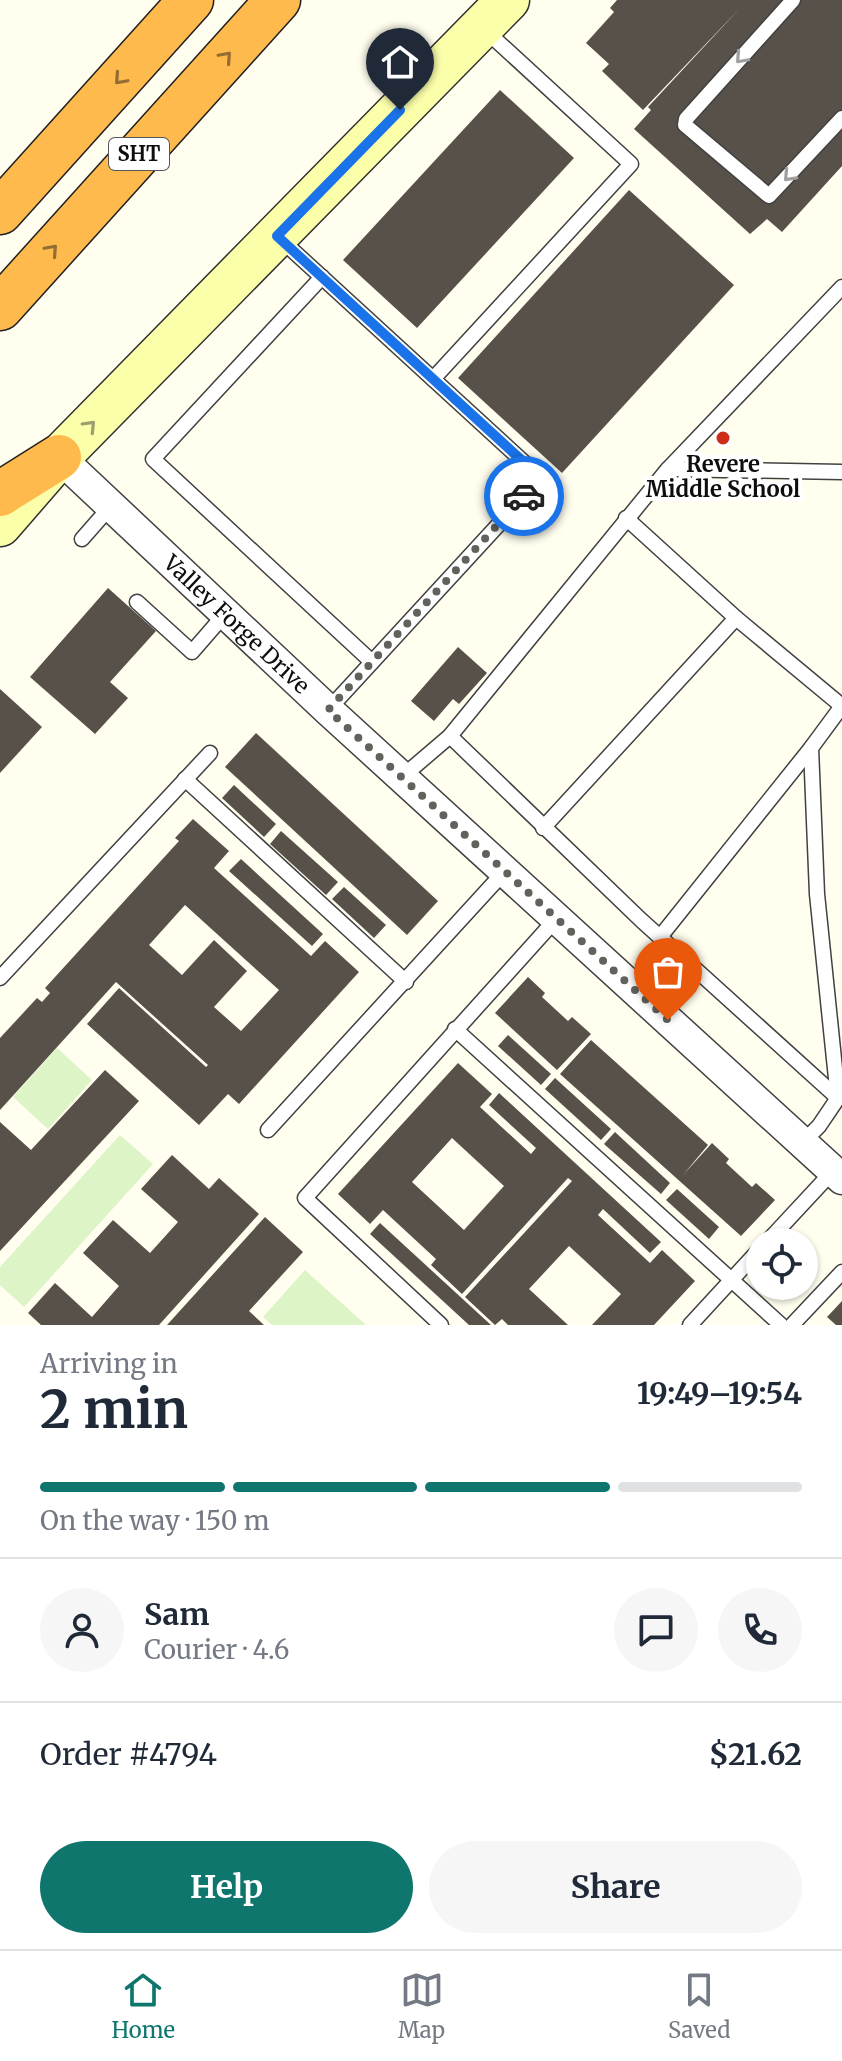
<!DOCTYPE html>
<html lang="en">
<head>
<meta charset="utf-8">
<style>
	body { margin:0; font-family:Merriweather,serif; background:#f6f6f7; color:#1f2937; height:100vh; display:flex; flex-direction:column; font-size:30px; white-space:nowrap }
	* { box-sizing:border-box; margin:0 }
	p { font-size:26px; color:#747a83 }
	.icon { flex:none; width:44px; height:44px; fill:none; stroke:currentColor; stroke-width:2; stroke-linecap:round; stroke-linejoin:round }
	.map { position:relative; height:1325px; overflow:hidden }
	.panel { display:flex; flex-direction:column; background:#fff; flex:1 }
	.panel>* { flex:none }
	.buttons { position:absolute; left:746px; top:1228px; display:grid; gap:16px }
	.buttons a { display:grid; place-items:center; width:72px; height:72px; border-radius:50%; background:#fff; box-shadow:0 2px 6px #0004; font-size:40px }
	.pin { position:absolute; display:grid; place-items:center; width:68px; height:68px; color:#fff; margin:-82px -34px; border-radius:50% 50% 50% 0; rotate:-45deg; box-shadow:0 0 8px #0007 }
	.pin .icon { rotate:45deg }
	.courier { position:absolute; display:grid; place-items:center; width:80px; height:80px; margin:-40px; border:6px solid #1a73e8; border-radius:50%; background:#fff; color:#222; box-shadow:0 2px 10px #0007 }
	.headline em { font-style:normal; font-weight:700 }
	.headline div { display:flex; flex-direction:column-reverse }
	.headline { display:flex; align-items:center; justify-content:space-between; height:136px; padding:0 40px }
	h1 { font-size:52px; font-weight:700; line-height:60px }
	.bar { display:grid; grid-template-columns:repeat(4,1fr); gap:12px 8px; align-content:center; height:96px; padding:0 40px }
	.bar i { height:10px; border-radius:6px; background:#e0e1e3 }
	.bar .selected { background:#0f766e }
	.bar p { grid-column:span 4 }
	.line { display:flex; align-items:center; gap:20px; padding:0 40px; border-top:2px solid #e0e1e3 }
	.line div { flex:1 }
	.round { display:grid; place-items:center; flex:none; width:84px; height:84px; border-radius:42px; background:#f6f6f7 }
	.action { display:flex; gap:16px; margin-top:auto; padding:16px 40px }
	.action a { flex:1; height:92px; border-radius:48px; background:#0f766e; color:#fff; font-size:32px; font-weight:700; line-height:92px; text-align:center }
	.action a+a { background:#f6f6f7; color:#1f2937 }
	.tabs { display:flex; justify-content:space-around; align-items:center; height:112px; border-top:2px solid #e0e1e3; background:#fff; font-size:22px; color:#747a83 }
	.tabs a { display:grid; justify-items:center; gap:4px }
	.tabs .selected { color:#0f766e }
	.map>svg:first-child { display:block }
	.pitch { fill:#ddf4c7 }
	.building { fill:#585149; fill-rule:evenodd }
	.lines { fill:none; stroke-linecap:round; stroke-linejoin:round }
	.service-casing { stroke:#414141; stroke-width:17 }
	.minor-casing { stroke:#414141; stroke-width:33 }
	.secondary-casing { stroke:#303030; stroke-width:45 }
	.motorway-casing { stroke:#1f1f1f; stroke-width:47 }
	.service { stroke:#fff; stroke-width:14 }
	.minor { stroke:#fff; stroke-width:30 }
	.secondary { stroke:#fbffaa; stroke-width:42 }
	.motorway { stroke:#ffba4d; stroke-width:44 }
	.oneway { stroke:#936d31 }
	.oneway2 { stroke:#9f9f9f }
	.oneway3 { stroke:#9c9f6c }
	.done { stroke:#62625d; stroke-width:8; stroke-dasharray:0 14.4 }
	.route { stroke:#1a73e8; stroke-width:10 }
	.poi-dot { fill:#cb2d19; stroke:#fff; stroke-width:3 }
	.labels { text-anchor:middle; stroke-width:8; stroke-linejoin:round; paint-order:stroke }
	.shield { fill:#fff; stroke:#565656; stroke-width:2 }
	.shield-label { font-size:20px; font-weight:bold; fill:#0e0e0e }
	.poi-label { font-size:22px; font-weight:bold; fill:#0e0e0e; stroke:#fff }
	.street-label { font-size:22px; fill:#0e0e0e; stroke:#fff }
</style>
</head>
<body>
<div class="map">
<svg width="842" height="1325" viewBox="0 0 842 1325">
	<rect width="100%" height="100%" fill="#fffeef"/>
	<g class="pitch">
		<path d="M57,1048L92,1080L48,1129L13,1097Z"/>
		<path d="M120,1135L153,1164L24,1307L0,1285V1267Z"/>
		<path d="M305,1270L366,1325H272L263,1317Z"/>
	</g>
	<g class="building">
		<path d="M617,0H842V166L782,232L767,219L750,234L634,129L651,110L648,107L741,7L643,110L602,71L609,64L586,43L614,12L610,8Z"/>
		<path d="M500,90L574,158L417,328L343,260Z"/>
		<path d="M629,190L734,285L562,473L458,378Z"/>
		<path d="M108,588L156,631L110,682L128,698L95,734L30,677Z"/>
		<path d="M458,647L487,673L459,704L453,699L434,721L411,701Z"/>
		<path d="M0,689L42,727L0,773Z"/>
		<path d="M256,733L438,901L407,935L225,767Z"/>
		<path d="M234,785L276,824L264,837L222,798Z"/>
		<path d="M193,819L229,851L214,868L311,956L325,941L359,972L239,1104L228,1094L199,1125L87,1024L119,988L206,1067L208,1065L116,982L0,1110V1038L37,998L42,1002L50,993L45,988L179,841L175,838ZM185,905L279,990L241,1031L214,1007L247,971L214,940L182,975L149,945Z"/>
		<path d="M281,831L338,882L326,895L270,844Z"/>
		<path d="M241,859L323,934L312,946L229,871Z"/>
		<path d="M344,887L386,925L374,938L332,899Z"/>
		<path d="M528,977L545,993L542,997L568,1021L572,1017L591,1034L557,1070L495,1013Z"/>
		<path d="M508,1035L551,1074L541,1085L498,1046Z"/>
		<path d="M591,1040L708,1145L683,1175L712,1143L729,1159L726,1163L752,1187L756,1183L775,1200L741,1236L560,1074Z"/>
		<path d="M458,1063L492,1094L480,1107L531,1154L536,1148L489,1105L499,1093L661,1242L650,1253L603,1209L598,1215L650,1263L662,1250L695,1281L654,1325H592L621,1294L569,1246L529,1289L568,1325H508L502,1319L495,1325L465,1297L572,1181L568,1178L462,1294L431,1265L436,1259L383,1210L370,1224L338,1194ZM452,1138L504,1186L464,1230L412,1182Z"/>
		<path d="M105,1070L139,1101L0,1251V1122L31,1150Z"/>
		<path d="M555,1078L611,1129L601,1140L545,1089Z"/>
		<path d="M615,1132L670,1183L661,1194L604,1144Z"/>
		<path d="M172,1155L209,1189L219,1178L259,1214L159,1325H41L28,1313L55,1283L92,1317L119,1286L83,1253L113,1220L150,1253L178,1222L141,1189Z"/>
		<path d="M677,1189L719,1227L709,1239L666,1200Z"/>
		<path d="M265,1217L303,1252L249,1311L264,1325H167Z"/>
		<path d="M380,1223L491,1325H469L370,1234Z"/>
		<path d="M842,1301V1325H836L827,1317Z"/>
	</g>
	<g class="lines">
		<g class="service-casing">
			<g id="service">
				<path d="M793,0L686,119L685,125L769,196L842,118"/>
				<path d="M278,237L529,467L524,497L328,710"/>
				<path d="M322,277L153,459L372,662"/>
				<path d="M433,379L631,164L485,30"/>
				<path d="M668,469L842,472"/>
				<path d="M626,518L736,618"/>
				<path d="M82,539L111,506"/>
				<path d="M137,602L192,652L225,614"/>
				<path d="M450,736L641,920L838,1098"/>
				<path d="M402,777L450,736L668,469L842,287"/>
				<path d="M185,779L406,982"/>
				<path d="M543,828L736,618L842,706"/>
				<path d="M660,937L811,748"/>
				<path d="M0,978L210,753"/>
				<path d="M455,1029L781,1325"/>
				<path d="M268,1130L505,871"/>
				<path d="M802,1143L819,1126L838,1098L817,894L811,748L842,706"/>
				<path d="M767,1242L833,1171"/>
				<path d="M441,1325L305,1198L557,918"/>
				<path d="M690,1325L760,1249"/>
				<path d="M792,1325L842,1272"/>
			</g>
		</g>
		<g class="minor-casing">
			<g id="minor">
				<path id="s1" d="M59,457L328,710L842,1179"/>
			</g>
		</g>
		<g class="secondary-casing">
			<path id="secondary" d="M0,525L59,457L508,0"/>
		</g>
		<g class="motorway-casing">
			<g id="motorway">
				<path d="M0,212L191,0"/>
				<path d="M0,308L278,0"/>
				<path d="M0,494L59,457"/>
			</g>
		</g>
		<use href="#service" class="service"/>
		<use href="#minor" class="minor"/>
		<use href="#secondary" class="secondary"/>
		<use href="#motorway" class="motorway"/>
	</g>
	<defs><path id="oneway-chevron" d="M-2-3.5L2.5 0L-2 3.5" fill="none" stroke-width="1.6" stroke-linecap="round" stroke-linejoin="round" transform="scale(2)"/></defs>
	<g class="oneway">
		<use href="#oneway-chevron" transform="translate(226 57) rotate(-48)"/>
		<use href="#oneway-chevron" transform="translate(120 79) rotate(132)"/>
		<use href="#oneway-chevron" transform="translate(52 250) rotate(-48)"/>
	</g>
	<g class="oneway2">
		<use href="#oneway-chevron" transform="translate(741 58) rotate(132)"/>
		<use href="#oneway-chevron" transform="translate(789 176) rotate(133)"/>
	</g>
	<use class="oneway3" href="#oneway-chevron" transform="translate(90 426) rotate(-46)"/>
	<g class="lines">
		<path class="done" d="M524,496L328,710L668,1020"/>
		<path class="route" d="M400,110L277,236L529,467L524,496"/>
	</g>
	<circle class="poi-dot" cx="723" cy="438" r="8"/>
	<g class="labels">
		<rect class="shield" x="109" y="138" width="60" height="32" rx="6"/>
		<g class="shield-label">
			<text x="139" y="161">SHT</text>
		</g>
		<g class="poi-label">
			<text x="723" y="472">Revere<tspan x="723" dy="25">Middle School</tspan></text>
		</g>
		<g class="street-label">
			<text dy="8" stroke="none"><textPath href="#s1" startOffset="244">Valley Forge Drive</textPath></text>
		</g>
	</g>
</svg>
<div class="buttons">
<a><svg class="icon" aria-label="locate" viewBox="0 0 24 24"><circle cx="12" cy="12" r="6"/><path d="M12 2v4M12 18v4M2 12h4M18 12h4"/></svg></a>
</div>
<div class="pin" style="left:668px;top:1020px;background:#ea580c"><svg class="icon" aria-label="bag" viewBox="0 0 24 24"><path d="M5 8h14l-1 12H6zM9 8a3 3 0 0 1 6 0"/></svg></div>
<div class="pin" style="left:400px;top:110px;background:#1f2937"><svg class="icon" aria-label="home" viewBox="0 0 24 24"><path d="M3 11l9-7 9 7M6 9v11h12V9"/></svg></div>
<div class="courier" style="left:524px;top:496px"><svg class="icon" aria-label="car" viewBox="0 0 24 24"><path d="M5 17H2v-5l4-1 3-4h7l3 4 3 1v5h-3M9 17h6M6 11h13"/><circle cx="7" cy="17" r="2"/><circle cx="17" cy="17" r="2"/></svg></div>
</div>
<section class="panel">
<div class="headline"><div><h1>2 min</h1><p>Arriving in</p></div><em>19:49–19:54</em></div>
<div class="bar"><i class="selected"></i><i class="selected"></i><i class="selected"></i><i></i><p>On the way · 150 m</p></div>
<div class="line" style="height:144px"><a class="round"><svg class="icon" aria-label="person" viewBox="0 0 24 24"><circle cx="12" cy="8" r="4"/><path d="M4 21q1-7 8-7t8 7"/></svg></a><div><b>Sam</b><p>Courier · 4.6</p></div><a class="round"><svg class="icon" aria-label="chat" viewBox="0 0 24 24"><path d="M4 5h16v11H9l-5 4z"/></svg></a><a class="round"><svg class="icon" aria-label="phone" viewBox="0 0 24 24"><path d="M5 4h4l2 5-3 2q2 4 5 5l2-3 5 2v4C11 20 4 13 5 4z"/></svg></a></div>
<div class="line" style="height:104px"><div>Order #4794</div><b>$21.62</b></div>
<div class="action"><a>Help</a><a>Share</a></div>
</section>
<nav class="tabs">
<a class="selected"><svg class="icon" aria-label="home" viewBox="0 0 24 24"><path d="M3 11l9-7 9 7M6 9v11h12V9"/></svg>Home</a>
<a><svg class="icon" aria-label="map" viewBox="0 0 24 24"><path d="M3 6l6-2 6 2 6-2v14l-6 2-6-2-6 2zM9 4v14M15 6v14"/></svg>Map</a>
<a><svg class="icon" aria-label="saved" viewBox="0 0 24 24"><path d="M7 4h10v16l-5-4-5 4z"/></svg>Saved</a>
</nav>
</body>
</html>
